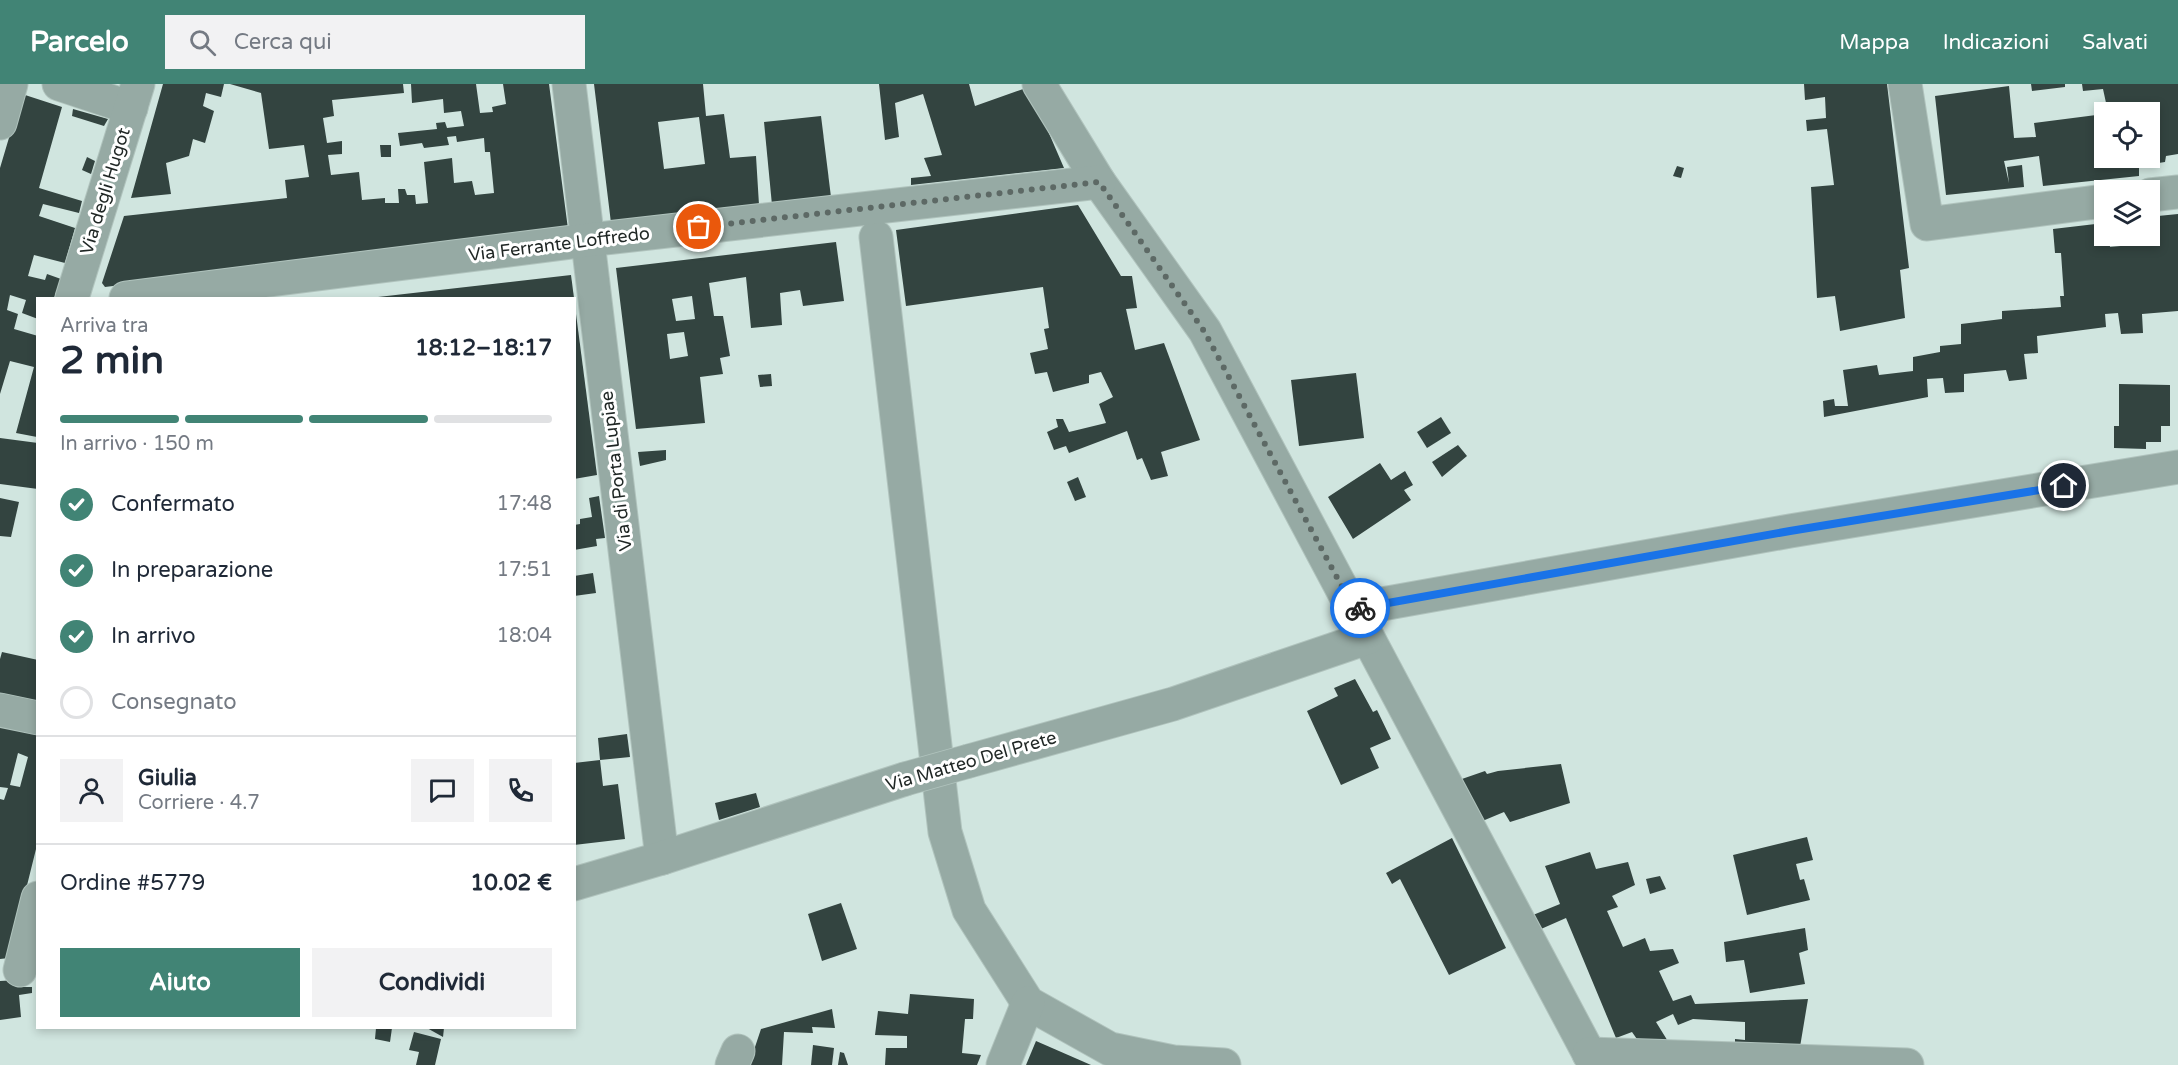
<!DOCTYPE html>
<html lang="it">
<head>
<meta charset="utf-8">
<style>
	body { margin:0; font-family:"Varela Round",sans-serif; background:#f2f2f3; color:#1f2937; height:100vh; display:flex; flex-direction:column; font-size:22px; white-space:nowrap }
	* { box-sizing:border-box; margin:0 }
	p { font-size:20px; color:#747a83 }
	.icon { flex:none; width:33px; height:33px; fill:none; stroke:currentColor; stroke-width:2; stroke-linecap:round; stroke-linejoin:round }
	.map { position:relative; flex:1; overflow:hidden }
	.details { position:absolute; left:36px; top:213px; width:540px; height:732px; display:flex; flex-direction:column; background:#fff; border-radius:0px; box-shadow:0 3px 9px #0003 }
	.details>* { flex:none }
	.buttons { position:absolute; left:2094px; top:18px; display:grid; gap:12px }
	.buttons a { display:grid; place-items:center; width:66px; height:66px; border-radius:0px; background:#fff; box-shadow:0 3px 9px #0003; font-size:30px }
	.pin { position:absolute; display:grid; place-items:center; width:51px; height:51px; color:#fff; margin:-26px; border:3px solid #fff; border-radius:50%; box-shadow:0 2px 6px #0007 }
	.courier { position:absolute; display:grid; place-items:center; width:60px; height:60px; margin:-30px; border:4px solid #1a73e8; border-radius:50%; background:#fff; color:#222; box-shadow:0 2px 8px #0007 }
	.head em { font-style:normal; font-weight:700 }
	.head div { display:flex; flex-direction:column-reverse }
	.head { display:flex; align-items:center; justify-content:space-between; height:102px; padding:0 24px }
	h1 { font-size:39px; font-weight:700; line-height:45px }
	.bar { display:grid; grid-template-columns:repeat(4,1fr); gap:9px 6px; align-content:center; height:72px; padding:0 24px }
	.bar i { height:8px; border-radius:4px; background:#e0e1e3 }
	.bar .on { background:#418475 }
	.bar p { grid-column:span 4 }
	.line { display:flex; align-items:center; gap:15px; padding:0 24px; border-top:2px solid #e0e1e3 }
	.line div { flex:1 }
	.round { display:grid; place-items:center; flex:none; width:63px; height:63px; border-radius:0px; background:#f2f2f3 }
	ol { padding:0 24px; list-style:none }
	li { display:flex; align-items:center; gap:18px; height:66px }
	li p { margin-inline-start:auto }
	li .icon { padding:6px; border-radius:50%; background:#418475; color:#fff; stroke-width:4 }
	li:last-child { color:#747a83 }
	li i { width:33px; height:33px; border:3px solid #e0e1e3; border-radius:50% }
	.cta { display:flex; gap:12px; margin-top:auto; padding:12px 24px }
	.cta a { flex:1; height:69px; border-radius:0px; background:#418475; color:#fff; font-size:24px; font-weight:700; line-height:69px; text-align:center }
	.cta a+a { background:#f2f2f3; color:#1f2937 }
	header { display:flex; align-items:center; gap:36px; box-sizing:border-box; height:84px; padding:0 30px; background:#418475; color:#fff }
	header strong { font-size:28px }
	nav { display:flex; gap:33px; margin-inline-start:auto; font-size:21px }
	.search { width:420px; height:54px; background:#f2f2f3; display:flex; align-items:center; gap:15px; box-sizing:border-box; padding:0 21px; border-radius:0px; color:#747a83; font-size:22px }
	.map>svg:first-child { display:block }
	.building { fill:#334440; fill-rule:evenodd }
	.lines { fill:none; stroke-linecap:round; stroke-linejoin:round }
	.minor-casing { stroke:#b0c3bd; stroke-width:35 }
	.minor { stroke:#96aaa4; stroke-width:33 }
	.minor-bridge-casing { stroke:#b0c3bd; stroke-width:35; stroke-linecap:butt }
	.minor-bridge { stroke:#96aaa4; stroke-width:33 }
	.done { stroke:#5d6965; stroke-width:6; stroke-dasharray:0 10.8 }
	.route { stroke:#1a73e8; stroke-width:8 }
	.labels { text-anchor:middle; stroke-width:6; stroke-linejoin:round; paint-order:stroke }
	.street-label { font-size:18px; fill:#1f2624; stroke:#fff }
</style>
</head>
<body>
<header>
<strong>Parcelo</strong>
<div class="search"><svg class="icon" aria-label="search" viewBox="0 0 24 24"><circle cx="10" cy="10" r="6"/><path d="M15 15l6 6"/></svg>Cerca qui</div>
<nav><a>Mappa</a><a>Indicazioni</a><a>Salvati</a></nav>
</header>
<div class="map">
<svg width="2178" height="981" viewBox="0 0 2178 981">
	<rect width="100%" height="100%" fill="#d0e5df"/>
	<g class="building">
		<path d="M163,0H224L221,13L206,9L203,22L214,27L205,59L193,55L189,72L166,79L171,110L131,114Z"/>
		<path d="M230,0H403L404,9L332,16L334,32L323,34L327,59L342,57V70L328,71L331,91L359,88L362,116L385,114V119H399L398,105H405L407,111H415L416,120L428,119L424,78L452,74L454,99L472,97L475,111L494,109L490,68H485L484,54L457,58L456,52L447,53L449,61L424,64L422,59L400,62L398,49L437,45L436,39L445,38L447,44L464,42L461,27L444,29L443,15L412,19L411,0H476L480,29L493,28L492,23L506,20L503,0H549L568,145L105,203L102,199L124,132L287,114L285,96L309,93L304,61L269,65L261,9Z"/>
		<path d="M594,0H703L706,32L724,30L730,74L756,72L759,121L611,139ZM699,33L705,80L664,85L658,38Z"/>
		<path d="M879,0H969L975,22L1029,3L1064,84L911,101V94L931,92L924,74L942,71L923,10L895,19L899,53L885,56Z"/>
		<path d="M1804,0H1887L1909,184L1900,186L1905,234L1840,247L1835,212L1817,214L1811,103L1834,101L1827,45L1807,47L1806,36L1826,34L1825,13L1805,16Z"/>
		<path d="M2031,0H2065V3L2032,7Z"/>
		<path d="M2082,0H2178V70L2166,72L2165,78L2139,82V92L2043,102L2039,72L2004,77L2009,99L2007,83L2022,81L2024,103L1946,111L1935,12L2009,2L2014,54L2036,53L2034,39L2104,30V74H2150V28H2108L2103,5L2083,7Z"/>
		<path d="M22,10L62,23L39,104L82,117L79,129L43,120L39,132L75,144L65,179L34,171L28,192L45,196L47,190L61,195L54,214H38V235L22,229L26,216L10,211L7,226L18,230L14,245L38,252L37,353L16,349L34,283L10,277L0,310V84Z"/>
		<path d="M73,25L108,35L104,42L72,32Z"/>
		<path d="M821,32L831,113L772,121L764,38Z"/>
		<path d="M380,61H391V73H381Z"/>
		<path d="M87,73L95,77L91,90L82,86Z"/>
		<path d="M1677,82L1684,84L1681,94L1673,92Z"/>
		<path d="M1078,121L1121,192H1132L1137,224L1126,225L1135,266L1164,259L1200,356L1161,368L1168,392L1151,396L1142,374L1137,376L1127,347L1069,369L1066,362L1054,366L1047,348L1058,343L1056,335H1063L1069,348L1106,339L1099,320L1113,313L1101,288L1089,291V299L1053,308L1047,288L1035,290L1030,269L1048,265L1044,245L1049,244L1043,203L906,222L896,146Z"/>
		<path d="M2178,130V227L2142,230L2143,249L2121,250L2118,229L2105,230L2106,243L2037,252L2038,269L2024,270L2027,295L2009,297L2006,286L1964,290V308L1945,309L1943,294L1927,295L1928,313L1824,333L1823,317L1834,315L1835,322H1848L1843,286L1877,281L1879,291L1913,287V273L1940,268V262L1961,260V240L2002,235V227L2061,223L2060,212H2064L2061,169H2055L2053,145L2104,139V152H2109L2110,163L2131,161L2159,157L2158,132Z"/>
		<path d="M836,158L844,217L803,222L800,206L780,209L782,241L751,244L746,193L709,199L714,232H723L730,272L720,274L723,290L700,293L705,339L636,345L616,184ZM692,212L695,235L676,237L672,215ZM684,248L688,272L670,275L667,250Z"/>
		<path d="M571,191L574,214H378V213Z"/>
		<path d="M576,230L597,391L574,395V231Z"/>
		<path d="M1356,289L1364,354L1299,362L1291,296Z"/>
		<path d="M771,290L772,302L760,303L758,291Z"/>
		<path d="M2119,300L2170,301V342H2161V358H2146V365L2114,364V342H2119Z"/>
		<path d="M1441,333L1451,349L1427,364L1417,348Z"/>
		<path d="M0,354L38,359V405L0,400Z"/>
		<path d="M1458,361L1467,372L1442,393L1432,378Z"/>
		<path d="M666,366V376L640,382L638,368Z"/>
		<path d="M1380,379L1391,396L1405,387L1413,401L1404,406L1411,416L1353,455L1328,413Z"/>
		<path d="M1078,393L1086,413L1075,417L1067,398Z"/>
		<path d="M599,412L605,454L596,455L597,462L574,466V441L580,440V435L592,433L589,414Z"/>
		<path d="M0,414L19,418L11,453L0,452Z"/>
		<path d="M593,489L596,509L574,512V492Z"/>
		<path d="M2,568L38,576V621L0,612V575Z"/>
		<path d="M1355,595L1373,628L1377,626L1391,655L1370,664L1379,684L1341,701L1307,627L1338,612L1334,604Z"/>
		<path d="M0,638L38,647V757L9,874L0,875V715L4,716L8,704L0,703ZM18,669L28,673L20,703L10,701Z"/>
		<path d="M627,650L630,673L600,676L598,654Z"/>
		<path d="M600,676L603,702L618,700L625,755L574,761V679Z"/>
		<path d="M1561,680L1570,719L1510,738L1504,728L1480,738L1459,696L1485,687L1487,690L1498,687Z"/>
		<path d="M756,709L760,723L719,736L715,719Z"/>
		<path d="M1807,753L1813,776L1796,780L1800,796L1804,795L1810,816L1747,831L1733,771Z"/>
		<path d="M1452,754L1506,864L1449,891L1400,795L1392,800L1386,789Z"/>
		<path d="M1590,768L1596,785L1628,778L1635,801L1612,812L1618,823L1607,827L1623,863L1645,854L1650,867L1673,865L1679,879L1659,887L1673,917L1691,911L1695,920L1808,915L1799,969L1735,965V955L1745,956V938L1693,935L1678,941L1673,930L1656,938L1669,959L1639,958L1632,948L1616,954L1566,834L1541,845L1533,831L1560,820L1545,782Z"/>
		<path d="M1660,792L1666,805L1650,810L1646,795Z"/>
		<path d="M841,819L857,865L822,877L808,830Z"/>
		<path d="M1805,844L1808,866L1799,869L1805,900L1750,909L1744,876L1726,878L1724,858Z"/>
		<path d="M18,896L19,903H32V909L19,911L21,933L0,936V897Z"/>
		<path d="M910,910L974,915L973,935H965L962,969L981,971L977,981H885L886,964H907V952L875,951L878,927L908,930Z"/>
		<path d="M832,925L835,944L812,943L813,949L784,948L782,981H749L761,945Z"/>
		<path d="M376,944H392L390,958L375,955Z"/>
		<path d="M427,944H444L443,953Z"/>
		<path d="M414,948L441,955L435,981H416L419,968L409,966Z"/>
		<path d="M1036,957L1075,974L1091,981H1026Z"/>
		<path d="M813,961L834,964L832,981H811Z"/>
		<path d="M840,968L844,969L848,981H838Z"/>
	</g>
	<g class="lines">
		<g class="minor-casing">
			<g id="minor">
				<path d="M59,0L131,24"/>
				<path d="M569,0L662,774"/>
				<path d="M1039,0L1099,98L1205,247L1595,981"/>
				<path d="M1905,0L1927,140L2104,117"/>
				<path d="M0,39L11,0"/>
				<path d="M2150,111L2178,108"/>
				<path d="M876,153L945,748L969,826L1028,919L1110,965L1173,978L1224,981"/>
				<path d="M72,214L138,0"/>
				<path d="M126,214L588,156L1099,98"/>
				<path d="M1354,525L1790,447L2178,383"/>
				<path d="M0,626L38,634"/>
				<path d="M969,677L1173,620L1367,554"/>
				<path d="M574,800L662,774L905,695"/>
				<path d="M20,886L38,814"/>
				<path d="M1589,970L1907,981"/>
				<path d="M732,981L738,967"/>
				<path d="M1003,981L1028,919"/>
			</g>
		</g>
		<use href="#minor" class="minor"/>
		<g class="minor-bridge-casing">
			<path id="minor-bridge" d="M905,695L969,677"/>
		</g>
		<use href="#minor-bridge" class="minor-bridge"/>
	</g>
	<g class="lines">
		<path class="done" d="M699,143L1099,98L1204,247L1354,525L1360,524"/>
		<path class="route" d="M1360,524L1790,447L2064,402"/>
	</g>
	<g class="labels">
		<g class="street-label">
			<text transform="translate(105 107) rotate(-73)" y="6">Via degli Hugot</text>
			<text transform="translate(559 160) rotate(-7)" y="6">Via Ferrante Loffredo</text>
			<text transform="translate(616 387) rotate(-97)" y="6">Via di Porta Lupiae</text>
			<text transform="translate(971 677) rotate(-16)" y="6">Via Matteo Del Prete</text>
		</g>
	</g>
</svg>
<div class="buttons">
<a><svg class="icon" aria-label="locate" viewBox="0 0 24 24"><circle cx="12" cy="12" r="6"/><path d="M12 2v4M12 18v4M2 12h4M18 12h4"/></svg></a>
<a><svg class="icon" aria-label="layers" viewBox="0 0 24 24"><path d="M12 4l9 5-9 5-9-5zM3 14l9 5 9-5"/></svg></a>
</div>
<div class="pin" style="left:699px;top:143px;background:#ea580c"><svg class="icon" aria-label="bag" viewBox="0 0 24 24"><path d="M5 8h14l-1 12H6zM9 8a3 3 0 0 1 6 0"/></svg></div>
<div class="pin" style="left:2064px;top:402px;background:#1f2937"><svg class="icon" aria-label="home" viewBox="0 0 24 24"><path d="M3 11l9-7 9 7M6 9v11h12V9"/></svg></div>
<div class="courier" style="left:1360px;top:524px"><svg class="icon" aria-label="bike" viewBox="0 0 24 24"><circle cx="6" cy="16" r="4"/><circle cx="18" cy="16" r="4"/><path d="M6 16l4-8h5l3 8M10 8l3 8H6M13 5h3"/></svg></div>
<section class="details">
<div class="head"><div><h1>2 min</h1><p>Arriva tra</p></div><em>18:12–18:17</em></div>
<div class="bar"><i class="on"></i><i class="on"></i><i class="on"></i><i></i><p>In arrivo · 150 m</p></div>
<ol>
<li><svg class="icon" aria-label="check" viewBox="0 0 24 24"><path d="M5 12l5 5 9-10"/></svg>Confermato<p>17:48</p></li>
<li><svg class="icon" aria-label="check" viewBox="0 0 24 24"><path d="M5 12l5 5 9-10"/></svg>In preparazione<p>17:51</p></li>
<li><svg class="icon" aria-label="check" viewBox="0 0 24 24"><path d="M5 12l5 5 9-10"/></svg>In arrivo<p>18:04</p></li>
<li><i></i>Consegnato</li>
</ol>
<div class="line" style="height:108px"><a class="round"><svg class="icon" aria-label="person" viewBox="0 0 24 24"><circle cx="12" cy="8" r="4"/><path d="M4 21q1-7 8-7t8 7"/></svg></a><div><b>Giulia</b><p>Corriere · 4.7</p></div><a class="round"><svg class="icon" aria-label="chat" viewBox="0 0 24 24"><path d="M4 5h16v11H9l-5 4z"/></svg></a><a class="round"><svg class="icon" aria-label="phone" viewBox="0 0 24 24"><path d="M5 4h4l2 5-3 2q2 4 5 5l2-3 5 2v4C11 20 4 13 5 4z"/></svg></a></div>
<div class="line" style="height:78px"><div>Ordine #5779</div><b>10.02 €</b></div>
<div class="cta"><a>Aiuto</a><a>Condividi</a></div>
</section>
</div>
</body>
</html>
